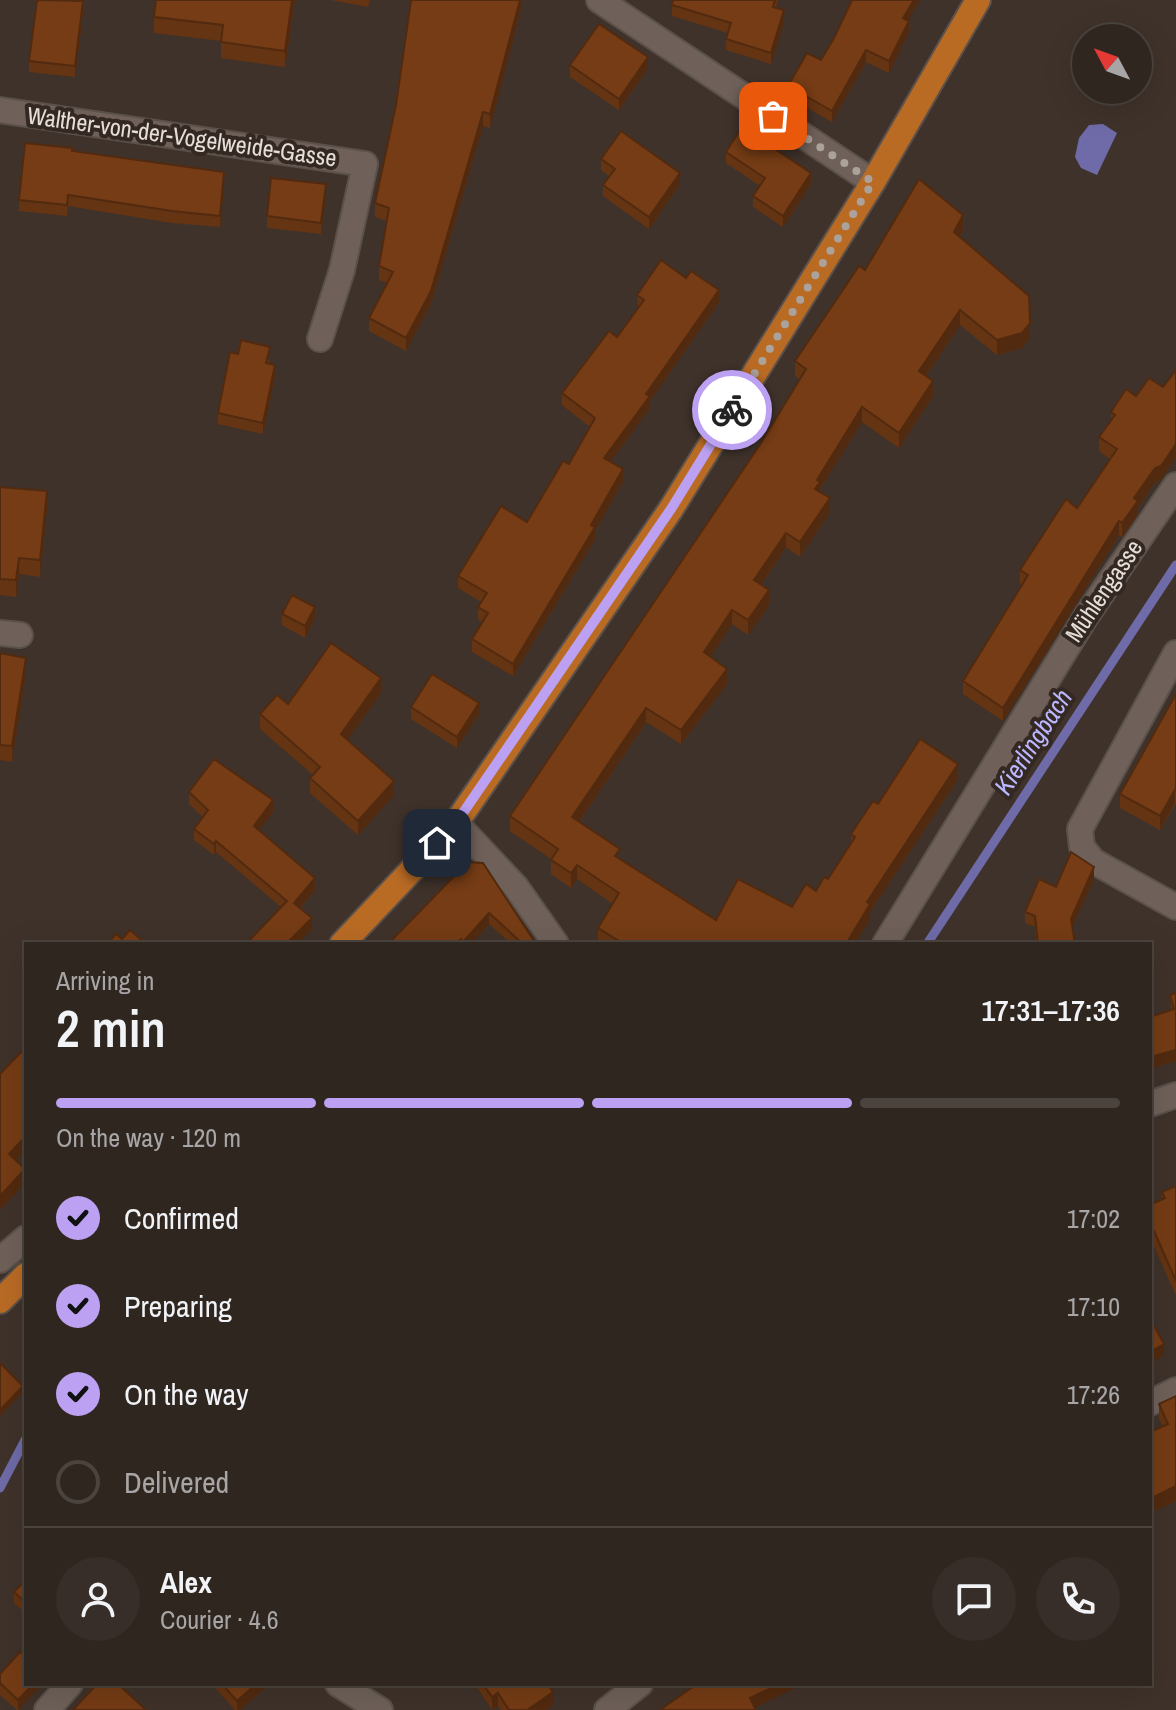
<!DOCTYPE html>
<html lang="en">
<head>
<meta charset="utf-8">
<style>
	body { margin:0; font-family:"Archivo Narrow",sans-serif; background:#372e29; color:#f1f3f6; height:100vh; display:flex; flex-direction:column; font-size:30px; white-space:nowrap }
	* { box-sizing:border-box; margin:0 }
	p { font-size:26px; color:#a7a5a5 }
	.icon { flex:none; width:44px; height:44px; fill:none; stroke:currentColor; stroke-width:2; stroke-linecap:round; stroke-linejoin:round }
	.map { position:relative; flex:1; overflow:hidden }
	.details { position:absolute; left:24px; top:942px; width:1128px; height:744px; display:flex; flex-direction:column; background:#2f2620; border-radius:0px; box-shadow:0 8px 32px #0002,0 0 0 2px #4a433e }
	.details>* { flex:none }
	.needle { width:52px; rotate:311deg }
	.buttons { position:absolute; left:1072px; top:24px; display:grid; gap:16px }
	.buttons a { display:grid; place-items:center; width:80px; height:80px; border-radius:50%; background:#2f2620; box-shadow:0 8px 32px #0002,0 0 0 2px #4a433e; font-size:40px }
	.pin { position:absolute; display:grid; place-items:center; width:68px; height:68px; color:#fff; margin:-34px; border-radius:16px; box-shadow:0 4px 12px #0006 }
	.courier { position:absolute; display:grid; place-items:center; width:80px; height:80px; margin:-40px; border:6px solid #bca0f2; border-radius:50%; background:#fff; color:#222; box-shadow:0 2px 10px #0007 }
	.headline em { font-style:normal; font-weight:600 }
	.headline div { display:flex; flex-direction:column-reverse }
	.headline { display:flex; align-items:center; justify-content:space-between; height:136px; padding:0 32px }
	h1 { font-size:52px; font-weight:600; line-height:60px }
	.bar { display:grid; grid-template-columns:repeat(4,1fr); gap:12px 8px; align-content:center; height:96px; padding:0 32px }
	.bar i { height:10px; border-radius:6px; background:#4a433e }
	.bar .on { background:#bca0f2 }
	.bar p { grid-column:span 4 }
	.line { display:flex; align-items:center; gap:20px; padding:0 32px; border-top:2px solid #4a433e }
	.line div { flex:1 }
	.round { display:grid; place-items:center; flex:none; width:84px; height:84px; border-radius:42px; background:#372e29 }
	ol { padding:0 32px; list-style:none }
	li { display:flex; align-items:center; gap:24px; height:88px }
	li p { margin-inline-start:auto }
	li .icon { padding:8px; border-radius:50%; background:#bca0f2; color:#111; stroke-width:4 }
	li:last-child { color:#a7a5a5 }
	li i { width:44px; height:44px; border:4px solid #4a433e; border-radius:50% }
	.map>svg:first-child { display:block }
	.water { fill:#6e6ba8 }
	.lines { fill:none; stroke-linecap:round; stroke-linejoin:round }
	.stream { stroke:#6e6ba8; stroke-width:9 }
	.street-casing { stroke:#5b514b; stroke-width:28 }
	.primary-casing { stroke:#5b514b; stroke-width:28 }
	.street { stroke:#6f6159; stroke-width:24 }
	.primary { stroke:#b96b24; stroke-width:24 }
	.wall { fill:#653412 }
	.shaded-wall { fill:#522a0f }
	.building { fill:#753c15; stroke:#522a0f; stroke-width:2 }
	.done { stroke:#aca29c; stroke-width:8; stroke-dasharray:0 14.4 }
	.route { stroke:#bca0f2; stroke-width:10 }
	.labels { text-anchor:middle; stroke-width:8; stroke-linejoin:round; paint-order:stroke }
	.street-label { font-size:24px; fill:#e6ded9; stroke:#342822 }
	.water-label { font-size:26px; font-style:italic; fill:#bab7fe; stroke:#342822 }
</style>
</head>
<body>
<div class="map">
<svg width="1176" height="1710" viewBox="0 0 1176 1710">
	<rect width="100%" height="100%" fill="#3f322b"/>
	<path class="water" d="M1103,124L1117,133L1097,175L1081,168L1075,157L1079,138L1089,125Z"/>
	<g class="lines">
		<g class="stream">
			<path d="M927,944L1176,565"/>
			<path d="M0,1488L26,1438"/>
		</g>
		<g class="street-casing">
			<g id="street">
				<path d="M599,0L873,182"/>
				<path d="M0,110L365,164L342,270L320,339"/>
				<path d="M0,633L20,635"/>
				<path d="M1176,653L1080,829L1082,847L1093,861L1176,907"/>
				<path d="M456,823L516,887L556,944"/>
				<path d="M885,944L1087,615L1176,485"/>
				<path d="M1150,1104L1176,1095"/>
				<path d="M0,1260L26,1238"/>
				<path d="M1150,1403L1176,1390"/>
				<path d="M338,1684L380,1710"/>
				<path d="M47,1710L70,1684"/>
				<path d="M607,1710L640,1684"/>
			</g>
		</g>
		<g class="primary-casing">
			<g id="primary">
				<path d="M342,944L456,823L671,509L873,182L978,0"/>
				<path d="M0,1301L26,1275"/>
			</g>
		</g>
		<use href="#street" class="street"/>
		<use href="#primary" class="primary"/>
	</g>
	<g class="wall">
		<path d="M295,0L285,67L221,58V41L154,33V17Z"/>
		<path d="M331,0H370L368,7Z"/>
		<path d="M522,0V5L490,128L483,126L431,304L406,351L369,331V318L388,283L379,280V266L387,221L375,217V203Z"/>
		<path d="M673,0H778L776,8L784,22L771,64L726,50V39L728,33L672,16V5Z"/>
		<path d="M83,12L75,77L29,72V61Z"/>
		<path d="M908,21L909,32L889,73L866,62L832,122L788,97V86L821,60L834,38Z"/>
		<path d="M570,65L648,68L619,110L570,77Z"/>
		<path d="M72,151L224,184L220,227L172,223L68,206L67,216L19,211V200Z"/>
		<path d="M726,152L811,184L783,227L753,207V196L760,186L726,163Z"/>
		<path d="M601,159L680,184L649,229L603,196V185L609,176L601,170Z"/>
		<path d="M326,195L321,234L267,228V216Z"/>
		<path d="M963,230L960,236L1030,338L1022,348L997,355L960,325L926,376L933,396L899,448L862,422L820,489V492L830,512L800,557L786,547L761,585L769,605L748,635L732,624L710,657L727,684L681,744L646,722L579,822L620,859L716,920L792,907L816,891L828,879L851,844V834L878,804L958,779L870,912V919L855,944H600L598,942V928L613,904L577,879L571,888L551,874V859L510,831V816L761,443L800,379L795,376V361L865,270Z"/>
		<path d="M637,295L719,302L650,401V408L610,462L623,481L595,531V539L513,676L472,652V639L483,622L478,619V607L481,602L458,588V576L527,522L569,464L590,427L562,405V393L617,337L638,308Z"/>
		<path d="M270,358L269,363L275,376L263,434L218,424V413Z"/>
		<path d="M1126,389L1161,480L1155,482L1138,507V514L1122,537L1119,535L1003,721L963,694V681L1022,585L1020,584V570L1077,508L1110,459L1099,451V437L1111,422V412Z"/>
		<path d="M0,487L47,508L40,577L19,574L16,597L0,595Z"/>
		<path d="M282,614L315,618L305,638L282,625Z"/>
		<path d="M0,653L26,673L12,762L0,760Z"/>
		<path d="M381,693L347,740L394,795L358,835L310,793V778L313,775L260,729V714L288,704Z"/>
		<path d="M1176,694V803L1160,830L1120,808V794Z"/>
		<path d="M411,707L479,714L457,748L411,719Z"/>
		<path d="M189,792L273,812L259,830L315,890L300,908L312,929L281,907L216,852L214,855L194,840V829L203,817L189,804Z"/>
		<path d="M468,862L536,944H511L489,924L471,944H388Z"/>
		<path d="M1094,879L1072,927L1075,944H1036L1035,927L1025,923V912L1056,887Z"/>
		<path d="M1176,993V1061L1150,1069V1017L1171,1010L1170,995Z"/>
		<path d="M1176,1186V1296L1150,1237V1205L1162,1200V1192Z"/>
		<path d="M1176,1396V1501L1150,1513V1432L1163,1426L1159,1419V1404Z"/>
		<path d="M26,1580V1614L14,1603V1592Z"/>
		<path d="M20,1652L19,1710H17L0,1695V1674Z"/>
		<path d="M212,1684H269L240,1710H235Z"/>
		<path d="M475,1684H547L553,1705L546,1710H501L498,1706L492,1710Z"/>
	</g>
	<g class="shaded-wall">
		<path d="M292,0H295L285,67V51Z"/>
		<path d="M520,0H522V5L490,128V114Z"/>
		<path d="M914,0H920L903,29V18Z"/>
		<path d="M83,1V12L75,77V66Z"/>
		<path d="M784,10V22L771,64V53Z"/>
		<path d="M909,21V32L889,73V61Z"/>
		<path d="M866,50V62L832,122V111Z"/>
		<path d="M648,57V68L619,110V99Z"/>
		<path d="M483,112V126L431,304L406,351V338Z"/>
		<path d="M224,172V184L220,227V216Z"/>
		<path d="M680,173V184L649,229V217Z"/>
		<path d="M811,173V184L783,227V216Z"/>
		<path d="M326,184V195L321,234V223Z"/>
		<path d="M963,215V230L954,246V232Z"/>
		<path d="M719,290V302L650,401V408L604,470V458L646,394Z"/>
		<path d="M960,310V325L919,386V371Z"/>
		<path d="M1030,323V338L1022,348L997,355V340Z"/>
		<path d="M275,365V376L263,434V423Z"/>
		<path d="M933,381V396L899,448V433Z"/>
		<path d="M862,407V422L820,489V497L815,489L817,480Z"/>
		<path d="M1176,444V458L1161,480L1155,482L1138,507V514L1122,537V523L1134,498L1155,468Z"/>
		<path d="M623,469V481L595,531V539L513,676V664Z"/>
		<path d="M47,491V508L40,577V560Z"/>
		<path d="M830,498V512L800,557V542Z"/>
		<path d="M1119,521V535L1003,721V708Z"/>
		<path d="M786,533V547L754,595V580Z"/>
		<path d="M19,558V574L16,597V580Z"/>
		<path d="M769,590V605L748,635V620Z"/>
		<path d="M315,607V618L305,638V626Z"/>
		<path d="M732,610V624L704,667V652Z"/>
		<path d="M26,658V673L12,762V746Z"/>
		<path d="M727,669V684L681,744V730Z"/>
		<path d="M381,678V693L341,749V734Z"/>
		<path d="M479,703V714L457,748V737Z"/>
		<path d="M646,708V722L572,832V817Z"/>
		<path d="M958,764V779L870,912V919L855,944H846L867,902Z"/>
		<path d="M394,781V795L358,835V821Z"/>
		<path d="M1175,788V802L1160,830V816Z"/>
		<path d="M273,800V812L254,837V826Z"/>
		<path d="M216,841V852L214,855V844Z"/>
		<path d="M577,865V879L571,888V873Z"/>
		<path d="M1094,867V879L1071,930V919Z"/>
		<path d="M315,878V890L294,914V903Z"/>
		<path d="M489,913V924L471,944H463V942Z"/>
		<path d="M312,918V929L297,944H286Z"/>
		<path d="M1176,1050V1061L1150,1069V1057Z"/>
		<path d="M26,1136V1150L9,1168V1154Z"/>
		<path d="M25,1169V1183L0,1210V1196Z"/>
		<path d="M1164,1344V1355L1150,1363V1352Z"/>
		<path d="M23,1386V1392L0,1416V1410Z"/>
		<path d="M1176,1486V1501L1150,1513V1499Z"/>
		<path d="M33,1684H43L18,1710V1700Z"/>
		<path d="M256,1684H269L240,1710H237V1701Z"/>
		<path d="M780,1684L802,1685L750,1710V1698Z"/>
		<path d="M553,1692V1705L546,1710H527Z"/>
		<path d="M498,1693V1706L492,1710V1697Z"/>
	</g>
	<g class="building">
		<path d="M37,0L83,1L75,66L29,61Z"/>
		<path d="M156,0H292L285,51L221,42L223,25L154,17Z"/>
		<path d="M411,0H520L490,114L483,112L431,291L406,338L369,318L393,272L379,266L389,208L375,203L396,105Z"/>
		<path d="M673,0H775L773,7L784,10L771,53L726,39L731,23L672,5Z"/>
		<path d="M852,0H914L903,18L909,21L889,61L866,50L832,111L788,86L807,53L821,60L834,38Z"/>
		<path d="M599,24L648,57L619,99L570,65Z"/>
		<path d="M742,127L811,173L783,216L753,196L765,178L726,152Z"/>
		<path d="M621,131L680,173L649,217L603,185L615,169L601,159Z"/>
		<path d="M25,143L72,148V151L224,172L220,216L172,211L68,195L67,205L19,200Z"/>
		<path d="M271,178L326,184L321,223L267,216Z"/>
		<path d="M919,179L963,215L954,232L1029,296L1030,323L1022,333L997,340L960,310L919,371L933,381L899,433L862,407L817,480L820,482L815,489L830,498L800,542L786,533L754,580L769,590L748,620L732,610L704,652L727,669L681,730L646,708L572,817L620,849L615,856L716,920L738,879L792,907L806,884L816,891L824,877L828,879L855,837L851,834L873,801L878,804L920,739L958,764L867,902L870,904L846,944H624L598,928L619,893L577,865L571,873L551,860L558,849L510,816L761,443L806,369L795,361L859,266L865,270Z"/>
		<path d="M661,260L686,278L691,271L719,290L646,394L650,396L604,458L623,469L591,525L595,527L513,664L472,639L488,613L478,607L487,593L458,576L501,506L527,522L563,461L569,464L595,418L562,393L609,331L617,337L644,300L637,295Z"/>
		<path d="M241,340L270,347L266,363L275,365L263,423L218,413L230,352L238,354Z"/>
		<path d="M1176,370V444L1161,466L1155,468L1134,498L1138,501L1122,523L1119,521L1003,708L963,681L1028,575L1020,570L1066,499L1077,508L1117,449L1099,437L1115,415L1111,412L1126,389L1136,396L1149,378L1163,387Z"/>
		<path d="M0,487L47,491L40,560L19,558L16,580L0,579Z"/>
		<path d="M292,595L315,607L305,626L282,614Z"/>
		<path d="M331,643L381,678L341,734L394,781L358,821L310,778L320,767L260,714L277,695L288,704Z"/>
		<path d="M0,653L26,658L12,746L0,745Z"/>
		<path d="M432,674L479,703L457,737L411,707Z"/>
		<path d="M1176,694V788L1160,816L1120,794Z"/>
		<path d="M214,759L273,800L254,826L315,878L294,903L312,918L286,944H246L287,901L216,841L214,844L194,829L208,810L189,792Z"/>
		<path d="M1071,852L1094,867L1071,919L1075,944H1038L1035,916L1025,912L1039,879L1056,887Z"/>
		<path d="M468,862L483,863L536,944H523L489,913L463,942L461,939L455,944H388Z"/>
		<path d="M130,930L146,944H107L116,934L122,939Z"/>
		<path d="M1176,993V1050L1150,1057V1017L1174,1009L1170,995Z"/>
		<path d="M26,1047V1136L9,1154L25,1169L0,1196V1074Z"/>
		<path d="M1176,1186V1281L1150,1222V1205L1165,1198L1162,1192Z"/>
		<path d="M1150,1318L1164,1344L1150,1352Z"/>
		<path d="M0,1363L23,1386L0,1410Z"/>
		<path d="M1176,1396V1486L1150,1499V1432L1168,1424L1159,1404Z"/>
		<path d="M26,1580V1603L14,1592Z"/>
		<path d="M20,1652L26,1657V1684H33L18,1700L0,1683V1674Z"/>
		<path d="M97,1684H118L146,1710H73Z"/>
		<path d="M222,1684H256L237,1701Z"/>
		<path d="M483,1684H547L553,1692L527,1710H509L498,1693L492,1697Z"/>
		<path d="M699,1684H780L750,1698L756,1710H660L691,1688Z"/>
	</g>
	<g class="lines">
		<path class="done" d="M732,410L873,182L773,116"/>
		<path class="route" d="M437,843L456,823L671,509L732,410"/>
	</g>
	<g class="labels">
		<g class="street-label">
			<text transform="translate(182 137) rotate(8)" y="8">Walther-von-der-Vogelweide-Gasse</text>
			<text transform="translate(1104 591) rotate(-56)" y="8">Mühlengasse</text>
		</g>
		<g class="water-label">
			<text transform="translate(1033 742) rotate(-57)" y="9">Kierlingbach</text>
		</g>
	</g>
</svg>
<div class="buttons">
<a><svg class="needle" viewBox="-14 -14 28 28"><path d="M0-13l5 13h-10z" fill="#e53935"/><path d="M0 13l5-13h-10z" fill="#a7a5a5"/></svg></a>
</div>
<div class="pin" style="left:773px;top:116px;background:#ea580c"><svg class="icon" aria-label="bag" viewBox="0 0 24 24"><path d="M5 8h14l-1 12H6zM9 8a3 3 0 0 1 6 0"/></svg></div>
<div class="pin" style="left:437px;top:843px;background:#1f2937"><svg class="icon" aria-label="home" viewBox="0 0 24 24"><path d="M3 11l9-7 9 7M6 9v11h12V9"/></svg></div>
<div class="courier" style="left:732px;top:410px"><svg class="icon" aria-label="bike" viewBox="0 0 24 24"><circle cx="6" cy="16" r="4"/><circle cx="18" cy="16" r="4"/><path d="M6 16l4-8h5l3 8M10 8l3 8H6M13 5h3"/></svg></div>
<section class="details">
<div class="headline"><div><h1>2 min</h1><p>Arriving in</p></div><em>17:31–17:36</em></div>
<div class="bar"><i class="on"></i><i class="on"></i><i class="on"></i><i></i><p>On the way · 120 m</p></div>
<ol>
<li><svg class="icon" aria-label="check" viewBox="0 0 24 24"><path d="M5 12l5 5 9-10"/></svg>Confirmed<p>17:02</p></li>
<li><svg class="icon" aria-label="check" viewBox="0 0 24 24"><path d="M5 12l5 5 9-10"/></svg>Preparing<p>17:10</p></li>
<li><svg class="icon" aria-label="check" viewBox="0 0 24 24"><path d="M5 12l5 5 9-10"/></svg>On the way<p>17:26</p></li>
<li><i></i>Delivered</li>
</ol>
<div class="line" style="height:144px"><a class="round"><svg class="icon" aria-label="person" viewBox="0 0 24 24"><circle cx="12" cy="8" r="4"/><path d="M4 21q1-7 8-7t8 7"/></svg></a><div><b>Alex</b><p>Courier · 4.6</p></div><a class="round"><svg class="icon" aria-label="chat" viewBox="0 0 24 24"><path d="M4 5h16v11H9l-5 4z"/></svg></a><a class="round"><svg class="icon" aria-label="phone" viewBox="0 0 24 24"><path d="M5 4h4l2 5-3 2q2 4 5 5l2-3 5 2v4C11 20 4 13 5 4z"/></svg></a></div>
</section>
</div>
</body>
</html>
